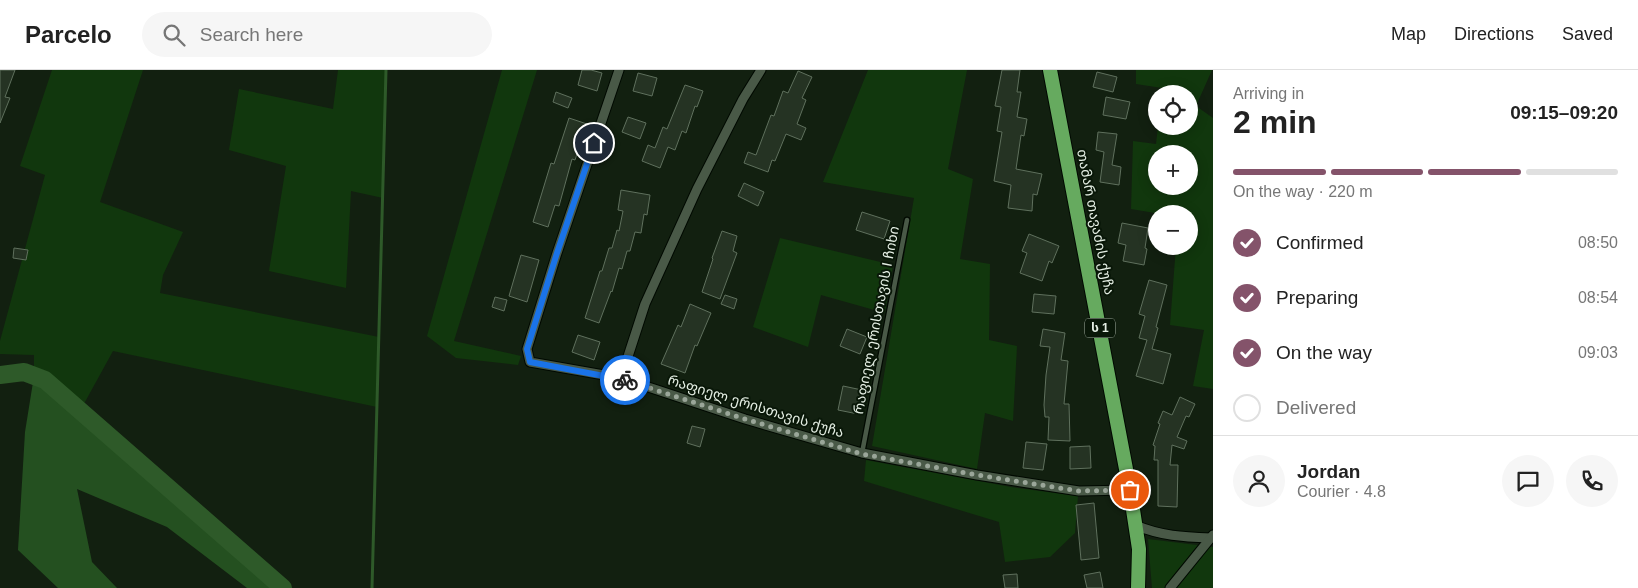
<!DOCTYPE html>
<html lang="en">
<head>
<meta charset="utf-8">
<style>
	body { margin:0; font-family:Helvetica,"Noto Sans Georgian",sans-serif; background:#f6f6f6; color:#222; height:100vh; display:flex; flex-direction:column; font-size:19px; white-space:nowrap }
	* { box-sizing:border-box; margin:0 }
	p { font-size:16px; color:#767676 }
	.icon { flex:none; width:28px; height:28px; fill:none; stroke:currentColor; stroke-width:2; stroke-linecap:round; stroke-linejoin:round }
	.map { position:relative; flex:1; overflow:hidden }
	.panel { display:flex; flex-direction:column; background:#fff; width:425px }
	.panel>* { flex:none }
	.buttons { position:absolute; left:1148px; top:15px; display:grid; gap:10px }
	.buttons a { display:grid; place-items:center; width:50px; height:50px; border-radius:50%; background:#fff; box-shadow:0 2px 12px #0003; font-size:25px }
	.pin { position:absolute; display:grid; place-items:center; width:42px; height:42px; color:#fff; margin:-21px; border:2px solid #fff; border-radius:50%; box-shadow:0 1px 5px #0007 }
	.courier { position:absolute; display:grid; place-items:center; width:50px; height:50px; margin:-25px; border:4px solid #1a73e8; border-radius:50%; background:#fff; color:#222; box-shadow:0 1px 6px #0007 }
	.overview em { font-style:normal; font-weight:700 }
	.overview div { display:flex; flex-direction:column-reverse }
	.overview { display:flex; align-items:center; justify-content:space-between; height:85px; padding:0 20px }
	h1 { font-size:32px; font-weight:700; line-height:38px }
	.bar { display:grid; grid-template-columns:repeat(4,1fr); gap:8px 5px; align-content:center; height:60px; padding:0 20px }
	.bar i { height:6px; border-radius:4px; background:#e0e0e0 }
	.bar .current { background:#84536a }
	.bar p { grid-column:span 4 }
	.line { display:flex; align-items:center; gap:12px; padding:0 20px; border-top:1px solid #e0e0e0 }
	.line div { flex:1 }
	.round { display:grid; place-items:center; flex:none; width:52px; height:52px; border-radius:26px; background:#f6f6f6 }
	ol { padding:0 20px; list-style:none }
	li { display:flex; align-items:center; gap:15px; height:55px }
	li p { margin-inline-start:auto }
	li .icon { padding:5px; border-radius:50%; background:#84536a; color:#fff; stroke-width:4 }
	li:last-child { color:#767676 }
	li i { width:28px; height:28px; border:2px solid #e0e0e0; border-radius:50% }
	header { display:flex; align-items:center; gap:30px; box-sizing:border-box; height:70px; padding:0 25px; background:#fff; border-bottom:1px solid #e0e0e0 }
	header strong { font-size:24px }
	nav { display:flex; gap:28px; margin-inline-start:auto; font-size:18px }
	.search { width:350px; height:45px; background:#f6f6f6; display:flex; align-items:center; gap:12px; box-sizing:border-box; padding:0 18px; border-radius:28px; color:#767676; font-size:19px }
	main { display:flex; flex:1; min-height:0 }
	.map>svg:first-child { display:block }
	.green { fill:#11370d; fill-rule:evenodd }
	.forest { fill:#245020 }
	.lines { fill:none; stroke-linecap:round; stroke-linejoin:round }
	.stream { stroke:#2e5a29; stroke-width:3 }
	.river { stroke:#2e5a29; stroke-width:18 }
	.building { fill:#253323; stroke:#5f705d }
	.service-casing { stroke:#010901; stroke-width:7 }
	.minor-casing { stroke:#010901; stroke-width:11 }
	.trunk-casing { stroke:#010901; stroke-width:16 }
	.service { stroke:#495947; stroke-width:4.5 }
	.minor { stroke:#495947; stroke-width:9 }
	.trunk { stroke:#66aa5f; stroke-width:14 }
	.done { stroke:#9aa699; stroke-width:5; stroke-dasharray:0 9 }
	.route { stroke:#1a73e8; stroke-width:6 }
	.labels { text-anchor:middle; stroke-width:4; stroke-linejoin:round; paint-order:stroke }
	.shield { fill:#091708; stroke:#a2aea1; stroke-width:1 }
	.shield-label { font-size:12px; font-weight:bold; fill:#e4eee3 }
	.street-label { font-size:14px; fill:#e4eee3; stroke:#091708 }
</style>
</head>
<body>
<header>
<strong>Parcelo</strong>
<div class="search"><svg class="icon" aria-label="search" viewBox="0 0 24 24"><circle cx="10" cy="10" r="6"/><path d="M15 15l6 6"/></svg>Search here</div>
<nav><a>Map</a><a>Directions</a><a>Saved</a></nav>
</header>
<main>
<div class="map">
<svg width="1213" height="518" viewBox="0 0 1213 518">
	<rect width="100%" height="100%" fill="#122010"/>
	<g class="green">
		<path d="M52,0H143L100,132L183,162L163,205L160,223L379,267L377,337L113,281L80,341L45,310L34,306V285L0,284V271L45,105L20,96Z"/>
		<path d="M338,0H386L383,128L351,121L346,218L269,201L286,96L229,80L239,19L333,39Z"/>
		<path d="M502,0H537L454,271L521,286L518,295L456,288L427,266Z"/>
		<path d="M868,0H967L948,99L973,109L960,189L990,194L989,270L1017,276L1013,351L985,343L977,399L872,376L914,128L823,112Z"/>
		<path d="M1136,0H1212L1196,36L1213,48V319L1193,316L1204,260L1170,255L1176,176H1189V144H1161L1131,139L1133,71L1156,74L1158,56H1189V24H1161L1162,18L1136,14ZM1156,84H1189V116H1156Z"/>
		<path d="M780,168L893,195L885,243L821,225L808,277L753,257Z"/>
		<path d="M866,390L1011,417L1078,426L1075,463L1050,487L1005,492L999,452L864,411Z"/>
		<path d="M1148,469L1213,477V518H1152Z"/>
	</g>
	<path class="forest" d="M34,306L45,310L54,318L283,518H247L167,457L77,419L92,492L117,518H58L18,480L25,362Z"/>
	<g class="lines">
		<path class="stream" d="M372,518L386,0"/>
		<path class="river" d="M0,305L24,302L45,310L283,518"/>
	</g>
	<g class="building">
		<path d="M0,0H15L5,27L10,28L0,53Z"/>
		<path d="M582,0H591L602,3L597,21L578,15Z"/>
		<path d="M1002,0H1020L1017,22H1021L1017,47L1027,49L1024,66L1021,65L1016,99L1042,104L1037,125L1033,124L1032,141L1008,138L1011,115L994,111L1002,62L997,61L1001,37L995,36Z"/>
		<path d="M798,1L812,7L802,28L806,30L797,54L806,58L801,70L786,64L775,91L772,90L768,102L744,93L748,82L756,85L771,45L774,46L783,21L788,23Z"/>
		<path d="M1097,2L1117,7L1113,22L1093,17Z"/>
		<path d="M638,3L657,8L652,26L633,21Z"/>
		<path d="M685,15L703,21L697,37L695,36L686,63L682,61L675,80L668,77L660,98L642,91L648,75L655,78L663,57L667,59Z"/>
		<path d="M556,22L572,28L568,38L553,32Z"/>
		<path d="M1106,27L1130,32L1126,49L1103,45Z"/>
		<path d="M628,47L646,53L640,69L622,62Z"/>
		<path d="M569,48L587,54L575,90L572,89L559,136L555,135L548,157L533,152L551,93L554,94Z"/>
		<path d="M1098,62L1117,64L1112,95L1121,97L1119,115L1100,112L1104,82L1096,80Z"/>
		<path d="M744,113L764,122L758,136L738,126Z"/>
		<path d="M621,120L650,125L647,145L644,144L641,163L635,162L630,181H627L622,199L619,198L612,222L611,221L599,253L585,248L600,201H602L609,178H612L617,160L619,161L623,141L618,140Z"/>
		<path d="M862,142L890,151L884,169L856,160Z"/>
		<path d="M1122,153L1148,158L1145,178L1147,179L1144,195L1123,191L1126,175L1118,173Z"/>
		<path d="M722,161L737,166L733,181L737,183L720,229L702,222L713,189L712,188Z"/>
		<path d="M1029,164L1059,176L1052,193L1049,191L1042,211L1020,203L1027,183L1022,181Z"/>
		<path d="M14,178L28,180L26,190L13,188Z"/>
		<path d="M521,185L539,190L527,232L509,226Z"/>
		<path d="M1149,210L1167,215L1156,257L1158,258L1152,279L1171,284L1163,314L1136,306L1147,270L1139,268L1145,246L1139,244Z"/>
		<path d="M1034,224L1056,226L1054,244L1032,242Z"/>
		<path d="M725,225L737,229L734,239L721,234Z"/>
		<path d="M495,227L507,230L504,241L492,237Z"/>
		<path d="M690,234L711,243L697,276L695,275L685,303L661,294L678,255L681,257Z"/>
		<path d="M847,259L867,267L860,284L840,276Z"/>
		<path d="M1043,259L1065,263L1061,290L1068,291L1064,334H1069L1070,371L1048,370L1049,347H1045L1044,335L1046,305L1050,277L1040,276Z"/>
		<path d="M578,265L600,272L594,290L572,282Z"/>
		<path d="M843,316L862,320L858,344L838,340Z"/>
		<path d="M1180,327L1195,334L1189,347L1186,346L1177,367L1187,371L1184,379L1172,375L1170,395H1178L1177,437L1158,436V390H1154L1155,376L1153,375L1160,354L1158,353L1163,341L1172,345Z"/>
		<path d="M692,356L705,359L700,377L687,373Z"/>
		<path d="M1026,372L1047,374L1043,400L1023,398Z"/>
		<path d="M1090,376L1091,398L1070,399V377Z"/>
		<path d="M1094,433L1099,488L1081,490L1076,435Z"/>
		<path d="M1100,502L1103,518H1087L1084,505Z"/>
		<path d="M1017,504L1018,518H1005L1003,505Z"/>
	</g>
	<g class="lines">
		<g class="service-casing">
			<path id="service" d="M862,383L907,150"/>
		</g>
		<g class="minor-casing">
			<g id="minor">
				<path d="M619,0L557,183L527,279L530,292L621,308L745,349L862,383L977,405L1079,421L1130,420"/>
				<path d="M621,308L645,234L697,119L743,29L761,0"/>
				<path d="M1135,455C1161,466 1183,467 1211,468"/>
				<path d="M1170,518L1213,465"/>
			</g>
		</g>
		<g class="trunk-casing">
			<path id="trunk" d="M1050,0L1130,420L1139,479L1138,518"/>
		</g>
		<use href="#service" class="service"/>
		<use href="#minor" class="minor"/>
		<use href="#trunk" class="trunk"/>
	</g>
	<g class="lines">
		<path class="done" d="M625,310L745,349L862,384L977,405L1079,421L1130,420"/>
		<path class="route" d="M594,73L557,183L527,279L530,292L625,310"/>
	</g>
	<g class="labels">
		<rect class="shield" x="1085" y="248.5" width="30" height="19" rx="4"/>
		<g class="shield-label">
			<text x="1100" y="262">ს 1</text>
		</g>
		<g class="street-label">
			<text transform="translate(1096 152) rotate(79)" y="5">თამარ თავაძის ქუჩა</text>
			<text transform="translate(876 250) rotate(-79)" y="5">რაფიელ ერისთავის I ჩიხი</text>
			<text transform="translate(756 336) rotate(17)" y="5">რაფიელ ერისთავის ქუჩა</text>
		</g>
	</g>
</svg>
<div class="buttons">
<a><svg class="icon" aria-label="locate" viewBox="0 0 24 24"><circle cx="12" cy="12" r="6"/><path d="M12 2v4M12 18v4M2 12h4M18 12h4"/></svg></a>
<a>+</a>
<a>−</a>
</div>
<div class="pin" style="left:1130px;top:420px;background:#ea580c"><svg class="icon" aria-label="bag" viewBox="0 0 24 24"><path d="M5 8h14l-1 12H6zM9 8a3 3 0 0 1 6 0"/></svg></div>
<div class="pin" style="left:594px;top:73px;background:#1f2937"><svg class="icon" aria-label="home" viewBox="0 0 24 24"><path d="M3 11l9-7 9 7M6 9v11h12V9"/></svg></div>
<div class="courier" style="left:625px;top:310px"><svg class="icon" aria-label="bike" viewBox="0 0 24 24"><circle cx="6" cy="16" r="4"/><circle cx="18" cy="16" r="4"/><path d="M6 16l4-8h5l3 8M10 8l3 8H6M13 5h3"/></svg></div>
</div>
<section class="panel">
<div class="overview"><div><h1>2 min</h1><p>Arriving in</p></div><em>09:15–09:20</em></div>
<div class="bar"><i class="current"></i><i class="current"></i><i class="current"></i><i></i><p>On the way · 220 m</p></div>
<ol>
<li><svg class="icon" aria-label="check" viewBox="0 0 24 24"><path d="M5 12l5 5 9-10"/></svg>Confirmed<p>08:50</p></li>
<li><svg class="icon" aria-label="check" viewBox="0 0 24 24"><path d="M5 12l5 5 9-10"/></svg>Preparing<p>08:54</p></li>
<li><svg class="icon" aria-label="check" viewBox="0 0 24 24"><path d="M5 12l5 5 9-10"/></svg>On the way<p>09:03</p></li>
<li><i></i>Delivered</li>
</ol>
<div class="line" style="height:90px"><a class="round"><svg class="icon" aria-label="person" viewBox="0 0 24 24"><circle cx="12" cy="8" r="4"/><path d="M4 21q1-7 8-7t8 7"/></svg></a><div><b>Jordan</b><p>Courier · 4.8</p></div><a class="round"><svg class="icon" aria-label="chat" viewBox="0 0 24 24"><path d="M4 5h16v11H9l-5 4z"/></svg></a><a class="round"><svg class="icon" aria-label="phone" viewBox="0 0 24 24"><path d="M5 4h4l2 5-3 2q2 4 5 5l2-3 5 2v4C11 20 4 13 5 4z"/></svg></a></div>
</section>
</main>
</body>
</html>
